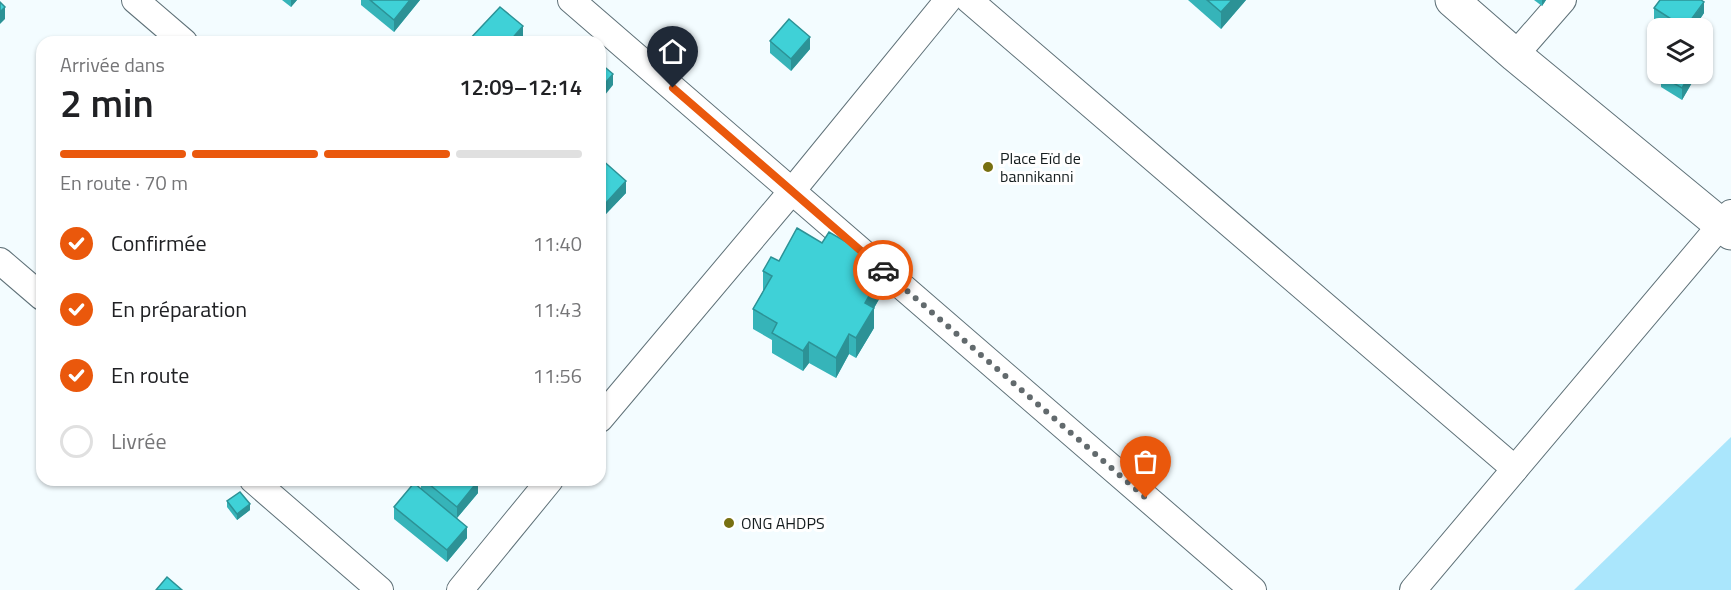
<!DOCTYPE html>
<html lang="fr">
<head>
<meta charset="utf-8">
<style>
	body { margin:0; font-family:"Titillium Web",sans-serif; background:#f2f2f2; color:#202124; height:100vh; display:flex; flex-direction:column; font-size:22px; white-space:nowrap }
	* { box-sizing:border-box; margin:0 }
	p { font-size:20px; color:#757577 }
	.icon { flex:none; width:33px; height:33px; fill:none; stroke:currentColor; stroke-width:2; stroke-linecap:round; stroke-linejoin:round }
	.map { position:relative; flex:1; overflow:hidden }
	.sheet { position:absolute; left:36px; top:36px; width:570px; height:450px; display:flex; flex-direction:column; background:#fff; border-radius:18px; box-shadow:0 2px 4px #0004 }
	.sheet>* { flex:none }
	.fabs { position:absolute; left:1647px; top:18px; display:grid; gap:12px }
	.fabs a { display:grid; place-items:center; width:66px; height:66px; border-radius:12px; background:#fff; box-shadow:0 2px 4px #0004; font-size:30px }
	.pin { position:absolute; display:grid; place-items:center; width:51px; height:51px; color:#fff; margin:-62px -26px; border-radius:50% 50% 50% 0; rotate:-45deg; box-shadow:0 0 6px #0007 }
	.pin .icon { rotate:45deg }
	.courier { position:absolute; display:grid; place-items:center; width:60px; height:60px; margin:-30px; border:4px solid #ea580c; border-radius:50%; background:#fff; color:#222; box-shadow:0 2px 8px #0007 }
	.overview em { font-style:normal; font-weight:600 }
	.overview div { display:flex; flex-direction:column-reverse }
	.overview { display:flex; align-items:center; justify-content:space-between; height:102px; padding:0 24px }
	h1 { font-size:39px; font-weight:600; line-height:45px }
	.bar { display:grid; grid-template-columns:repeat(4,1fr); gap:9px 6px; align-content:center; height:72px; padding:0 24px }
	.bar i { height:8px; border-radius:4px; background:#e0e0e0 }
	.bar .current { background:#ea580c }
	.bar p { grid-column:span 4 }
	ol { padding:0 24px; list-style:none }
	li { display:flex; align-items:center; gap:18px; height:66px }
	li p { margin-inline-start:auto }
	li .icon { padding:6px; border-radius:50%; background:#ea580c; color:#fff; stroke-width:4 }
	li:last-child { color:#757577 }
	li i { width:33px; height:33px; border:3px solid #e0e0e0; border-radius:50% }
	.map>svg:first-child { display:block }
	.green { fill:#aae6fc }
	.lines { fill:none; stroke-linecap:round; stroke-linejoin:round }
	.minor-casing { stroke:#5f7178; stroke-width:28 }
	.tertiary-casing { stroke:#5f7178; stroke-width:35 }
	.minor { stroke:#fff; stroke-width:26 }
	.tertiary { stroke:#fff; stroke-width:33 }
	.wall { fill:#36b4b9 }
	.shaded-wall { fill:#2c9296 }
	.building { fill:#3fd1d7; stroke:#2c9296; stroke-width:1.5 }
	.done { stroke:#626a6d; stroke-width:6; stroke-dasharray:0 10.8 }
	.route { stroke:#ea580c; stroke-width:8 }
	.poi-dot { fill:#777011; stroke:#fff; stroke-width:2 }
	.labels { text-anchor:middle; stroke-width:6; stroke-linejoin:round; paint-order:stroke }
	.poi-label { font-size:16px; fill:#141c1e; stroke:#fff; text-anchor:start }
</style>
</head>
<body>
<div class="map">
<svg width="1731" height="590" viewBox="0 0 1731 590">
	<rect width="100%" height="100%" fill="#f3fcff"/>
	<path class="green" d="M1731,437V590H1574Z"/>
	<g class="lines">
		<g class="minor-casing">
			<g id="minor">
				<path d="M135,0L184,42"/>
				<path d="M571,0L1253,590"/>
				<path d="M969,0L1515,469"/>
				<path d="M1515,55L1563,0"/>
				<path d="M0,261L42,297"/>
				<path d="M600,419L792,191L948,0"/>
				<path d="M253,480L380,590"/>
				<path d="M460,590L550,480"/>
				<path d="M1413,590L1731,213"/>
			</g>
		</g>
		<g class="tertiary-casing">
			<path id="tertiary" d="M1452,0L1515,55L1731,233"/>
		</g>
		<use href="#minor" class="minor"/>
		<use href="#tertiary" class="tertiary"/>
	</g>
	<g class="wall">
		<path d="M282,0H297L291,7Z"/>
		<path d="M361,0H420L394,32L361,5Z"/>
		<path d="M1188,0H1246L1221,29Z"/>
		<path d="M1534,0H1546L1542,6Z"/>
		<path d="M1654,8L1704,13L1694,28H1668L1654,19Z"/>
		<path d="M770,41L810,49L791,71L770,53Z"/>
		<path d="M1662,74H1697L1682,100L1661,87V76Z"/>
		<path d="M600,158L626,193L605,215L600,211Z"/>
		<path d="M822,243L862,262L882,294L874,308V328L856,358L849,354L836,378L809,363L803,371L772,353V340L753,329V309L763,291V271L779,261Z"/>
		<path d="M421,480H485L480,485L478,484V493L457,518L467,538L447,562L394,519V507L421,488Z"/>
		<path d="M227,501L250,510L237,520L227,507Z"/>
	</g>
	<g class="shaded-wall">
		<path d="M291,0H297L291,7Z"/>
		<path d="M410,0H420L394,32V20Z"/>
		<path d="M1232,0H1246L1221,29V12Z"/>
		<path d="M1542,0H1546L1542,6Z"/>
		<path d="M1704,2V13L1694,28H1686Z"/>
		<path d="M5,7V19L0,24V12Z"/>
		<path d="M523,26V38L519,42H509Z"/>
		<path d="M810,37V49L791,71V59Z"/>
		<path d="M1704,51V63L1702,65V53Z"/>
		<path d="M613,74V85L600,101V89Z"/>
		<path d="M1690,74H1697L1682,100V88Z"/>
		<path d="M626,181V193L605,215V204Z"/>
		<path d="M862,251V271L857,259Z"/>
		<path d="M882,273V294L874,308V328L856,358V338L865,303Z"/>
		<path d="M849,334V354L836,378V358Z"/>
		<path d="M809,342V363L803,371V351Z"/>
		<path d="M478,481V493L457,518V507Z"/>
		<path d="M250,504V510L237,520V514Z"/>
		<path d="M467,527V538L447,562V550Z"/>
	</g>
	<g class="building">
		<path d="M370,0H410L394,20Z"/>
		<path d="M1207,0H1232L1221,12Z"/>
		<path d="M1660,0H1701L1704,2L1685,28L1654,8Z"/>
		<path d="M0,2L5,7L0,12Z"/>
		<path d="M500,7L523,26L509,42H467Z"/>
		<path d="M789,19L810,37L791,59L770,41Z"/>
		<path d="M600,63L613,74L600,89Z"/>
		<path d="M1662,74H1690L1682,88L1661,76Z"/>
		<path d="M600,158L626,181L605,204L600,199Z"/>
		<path d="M797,228L822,243L829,232L862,251L857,259L882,273L865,303L874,308L856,338L849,334L836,358L809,342L803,351L772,333L777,323L753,309L772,276L763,271L771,257L779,261Z"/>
		<path d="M424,480H477L478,481L457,507Z"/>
		<path d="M414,483L467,527L447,550L394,507Z"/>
		<path d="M240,492L250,504L237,514L227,501Z"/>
		<path d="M167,577L182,590H156Z"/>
	</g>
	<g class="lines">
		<path class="done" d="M883,270L1146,498"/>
		<path class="route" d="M673,88L883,270"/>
	</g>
	<g class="poi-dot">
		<circle cx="988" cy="167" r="6"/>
		<circle cx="729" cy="523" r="6"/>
	</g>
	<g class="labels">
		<g class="poi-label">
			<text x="1000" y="164">Place Eïd de<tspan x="1000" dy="18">bannikanni</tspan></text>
			<text x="741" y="529">ONG AHDPS</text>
		</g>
	</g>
</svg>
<div class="fabs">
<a><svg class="icon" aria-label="layers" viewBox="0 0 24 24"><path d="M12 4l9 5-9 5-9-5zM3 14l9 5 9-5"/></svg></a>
</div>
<div class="pin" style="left:1146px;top:498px;background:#ea580c"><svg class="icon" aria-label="bag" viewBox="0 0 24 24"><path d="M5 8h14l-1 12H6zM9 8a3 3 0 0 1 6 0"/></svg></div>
<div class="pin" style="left:673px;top:88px;background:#1f2937"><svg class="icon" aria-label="home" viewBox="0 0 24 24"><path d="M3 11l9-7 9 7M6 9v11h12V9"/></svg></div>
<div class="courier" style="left:883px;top:270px"><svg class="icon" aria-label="car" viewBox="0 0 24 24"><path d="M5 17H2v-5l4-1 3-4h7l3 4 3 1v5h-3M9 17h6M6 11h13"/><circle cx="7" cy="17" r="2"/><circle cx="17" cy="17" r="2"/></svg></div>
<section class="sheet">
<div class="overview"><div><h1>2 min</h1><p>Arrivée dans</p></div><em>12:09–12:14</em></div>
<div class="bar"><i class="current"></i><i class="current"></i><i class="current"></i><i></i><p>En route · 70 m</p></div>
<ol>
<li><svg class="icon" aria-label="check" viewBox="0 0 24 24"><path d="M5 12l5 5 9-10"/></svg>Confirmée<p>11:40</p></li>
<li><svg class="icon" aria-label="check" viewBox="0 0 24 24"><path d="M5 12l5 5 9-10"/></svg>En préparation<p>11:43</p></li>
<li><svg class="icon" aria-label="check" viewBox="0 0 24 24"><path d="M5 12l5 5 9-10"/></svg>En route<p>11:56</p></li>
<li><i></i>Livrée</li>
</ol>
</section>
</div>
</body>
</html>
